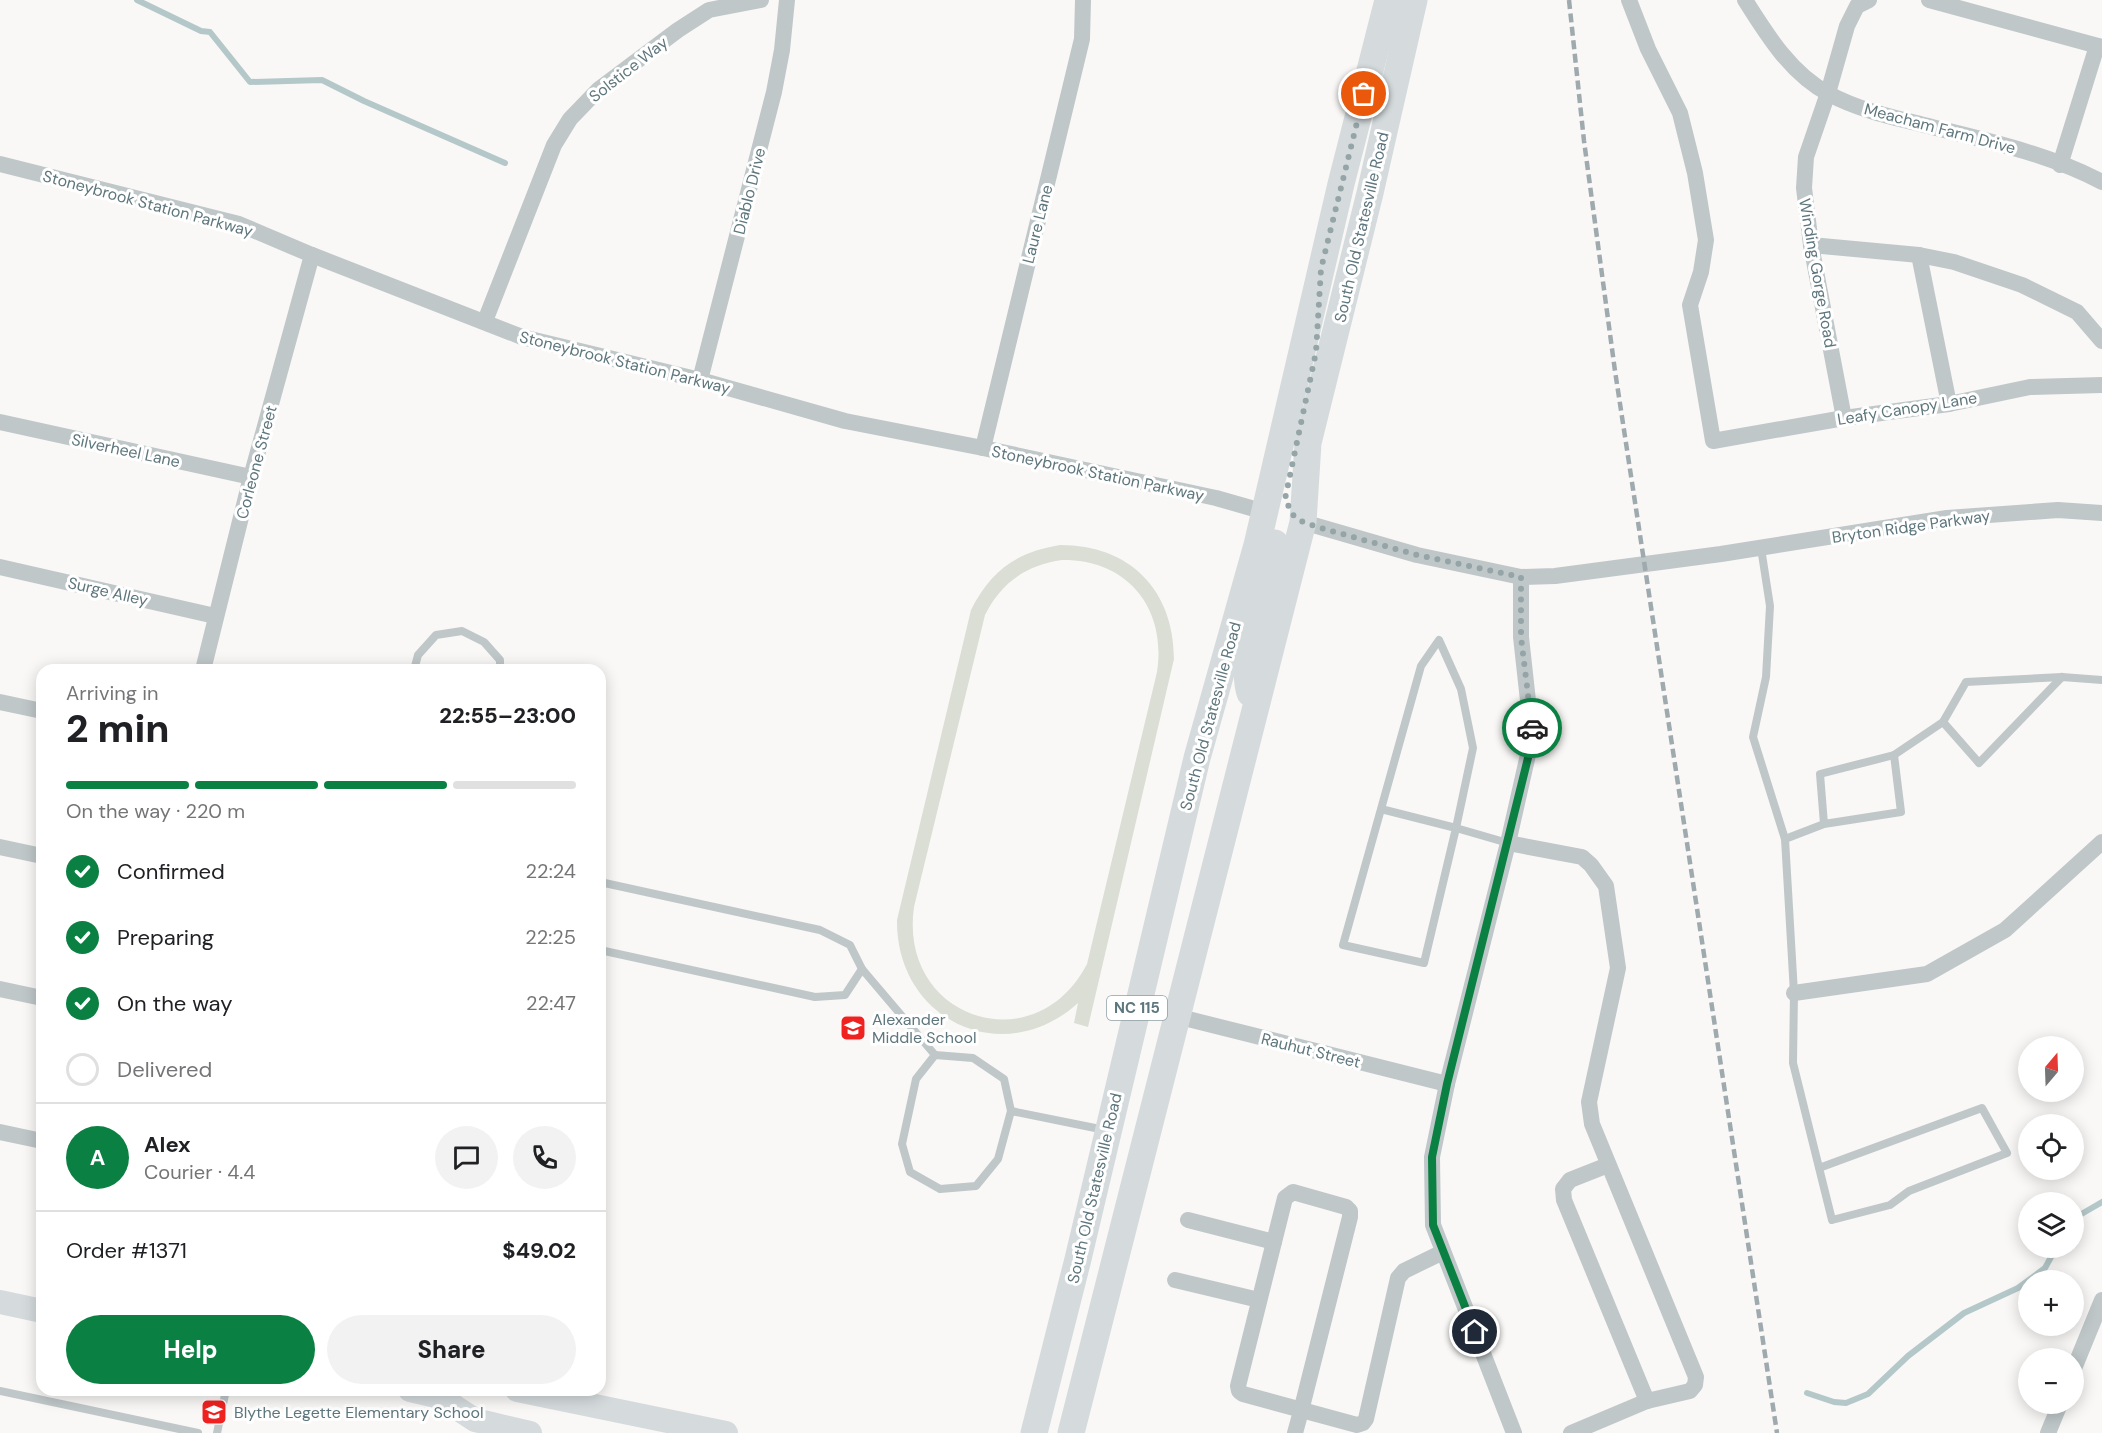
<!DOCTYPE html>
<html lang="en">
<head>
<meta charset="utf-8">
<style>
	body { margin:0; font-family:"DM Sans",sans-serif; background:#f2f2f2; color:#202124; height:100vh; display:flex; flex-direction:column; font-size:22px; white-space:nowrap }
	* { box-sizing:border-box; margin:0 }
	p { font-size:20px; color:#757577 }
	.icon { flex:none; width:33px; height:33px; fill:none; stroke:currentColor; stroke-width:2; stroke-linecap:round; stroke-linejoin:round }
	.map { position:relative; flex:1; overflow:hidden }
	.sheet { position:absolute; left:36px; top:664px; width:570px; height:732px; display:flex; flex-direction:column; background:#fff; border-radius:18px; box-shadow:0 3px 15px #0003 }
	.sheet>* { flex:none }
	.needle { width:39px; rotate:19deg }
	.fabs { position:absolute; left:2018px; top:1036px; display:grid; gap:12px }
	.fabs a { display:grid; place-items:center; width:66px; height:66px; border-radius:50%; background:#fff; box-shadow:0 3px 15px #0003; font-size:30px }
	.pin { position:absolute; display:grid; place-items:center; width:51px; height:51px; color:#fff; margin:-26px; border:3px solid #fff; border-radius:50%; box-shadow:0 2px 6px #0007 }
	.courier { position:absolute; display:grid; place-items:center; width:60px; height:60px; margin:-30px; border:4px solid #0b8043; border-radius:50%; background:#fff; color:#222; box-shadow:0 2px 8px #0007 }
	.summary em { font-style:normal; font-weight:800 }
	.summary div { display:flex; flex-direction:column-reverse }
	.summary { display:flex; align-items:center; justify-content:space-between; height:102px; padding:0 30px }
	h1 { font-size:39px; font-weight:800; line-height:45px }
	.bar { display:grid; grid-template-columns:repeat(4,1fr); gap:9px 6px; align-content:center; height:72px; padding:0 30px }
	.bar i { height:8px; border-radius:4px; background:#e0e0e0 }
	.bar .active { background:#0b8043 }
	.bar p { grid-column:span 4 }
	.line { display:flex; align-items:center; gap:15px; padding:0 30px; border-top:2px solid #e0e0e0 }
	.line div { flex:1 }
	.round { display:grid; place-items:center; flex:none; width:63px; height:63px; border-radius:32px; background:#f2f2f2 }
	ol { padding:0 30px; list-style:none }
	li { display:flex; align-items:center; gap:18px; height:66px }
	li p { margin-inline-start:auto }
	li .icon { padding:6px; border-radius:50%; background:#0b8043; color:#fff; stroke-width:4 }
	li:last-child { color:#757577 }
	li i { width:33px; height:33px; border:3px solid #e0e0e0; border-radius:50% }
	.cta { display:flex; gap:12px; margin-top:auto; padding:12px 30px }
	.cta a { flex:1; height:69px; border-radius:36px; background:#0b8043; color:#fff; font-size:24px; font-weight:800; line-height:69px; text-align:center }
	.cta a+a { background:#f2f2f2; color:#202124 }
	.map>svg:first-child { display:block }
	.green { fill:#daded5; fill-rule:evenodd }
	.lines { fill:none; stroke-linecap:round; stroke-linejoin:round }
	.stream { stroke:#b5c8c9; stroke-width:6 }
	.service { stroke:#bfc7c9; stroke-width:8 }
	.minor { stroke:#bfc7c9; stroke-width:16 }
	.secondary { stroke:#d5dbdd; stroke-width:24 }
	.primary { stroke:#d5dbdd; stroke-width:27 }
	.rail { stroke:#9faaae; stroke-width:4.5; stroke-dasharray:9 4.5; stroke-linecap:butt }
	.done { stroke:#94a4a7; stroke-width:6; stroke-dasharray:0 10.8 }
	.route { stroke:#0b8043; stroke-width:8 }
	.labels { text-anchor:middle; stroke-width:6; stroke-linejoin:round; paint-order:stroke }
	.shield { fill:#fff; stroke:#8e9fa4; stroke-width:1.5 }
	.shield-label { font-size:15px; font-weight:bold; fill:#5e767d }
	.street-label { font-size:16px; fill:#5e767d; stroke:#fff }
	.poi-label { font-size:16px; fill:#5e767d; stroke:#fff; text-anchor:start }
</style>
</head>
<body>
<div class="map">
<svg width="2102" height="1433" viewBox="0 0 2102 1433">
	<rect width="100%" height="100%" fill="#f9f8f6"/>
	<path class="green" d="M1060,545C1130,545 1174,590 1174,659L1088,1027L1074,1023L1078,1003C1003,1071 896,1020 897,920L971,610C991,570 1017,552 1060,545ZM1062,560C1127,559 1167,608 1157,672L1087,964C1035,1064 898,1019 914,907L985,615C1001,583 1026,565 1062,560Z"/>
	<g class="lines">
		<g class="stream">
			<path d="M137,0L201,31L210,32L250,82L322,80L364,101L505,163"/>
			<path d="M2073,1223L2078,1216L2102,1202"/>
			<path d="M1807,1393L1834,1402L1846,1403L1868,1394L1908,1356L1964,1313L2018,1288L2045,1268L2056,1248"/>
		</g>
		<g class="service">
			<path d="M1761,548L1770,606L1766,677L1753,737L1785,839L1794,993L1793,1063L1832,1220L1890,1205L1909,1191L2007,1153L1982,1108L1819,1168"/>
			<path d="M414,670L418,655L436,635L462,631L484,642L500,660V670"/>
			<path d="M1943,722L1979,763L2062,677"/>
			<path d="M1894,755L1943,722L1966,682L2062,677L2102,680"/>
			<path d="M1381,809L1456,828L1424,963L1343,945L1421,666L1439,640L1461,689L1473,748L1456,828L1508,843"/>
			<path d="M1785,839L1824,824L1901,812L1894,755L1820,774L1824,824"/>
			<path d="M600,882L820,930L850,945L862,969L935,1055"/>
			<path d="M600,950L815,997L845,995L862,969"/>
			<path d="M935,1055L973,1058L1004,1079L1011,1111L998,1159L976,1186L940,1189L910,1172L902,1144L916,1079Z"/>
			<path d="M1011,1111L1105,1130"/>
			<path d="M0,1391L198,1433"/>
			<path d="M217,1433L226,1390"/>
		</g>
		<g class="minor">
			<path d="M1629,0L1648,49L1680,113L1695,173L1706,240L1701,272L1690,305L1713,441L1844,418L1949,404L2030,387L2102,385"/>
			<path d="M1745,0C1767,35 1791,74 1829,94C1859,110 1892,117 1924,125C1984,140 2047,153 2102,182"/>
			<path d="M1929,0L2102,47"/>
			<path d="M0,164L239,224L312,255L522,337L700,380L845,421L983,448L1216,498L1265,512"/>
			<path d="M2060,165L2097,46"/>
			<path d="M1811,245L1919,255L1954,262L2022,285L2077,312L2102,341"/>
			<path d="M1919,255L1949,404"/>
			<path d="M485,321L554,145L570,119L598,90L678,30L709,10L761,0"/>
			<path d="M700,380L774,92L782,50L787,0"/>
			<path d="M1844,418L1811,245L1804,188L1806,157L1828,93L1847,26L1857,6L1869,0"/>
			<path d="M0,422L251,477"/>
			<path d="M983,448L1082,39L1083,0"/>
			<path d="M1303,522L1417,555L1521,577L1555,576L1721,554L1947,518L2058,510L2102,513"/>
			<path d="M0,567L215,616"/>
			<path d="M203,670L251,477L312,255"/>
			<path d="M0,702L42,711"/>
			<path d="M1508,843L1582,857L1591,865L1606,886L1618,968L1589,1102L1592,1124L1696,1377L1695,1385L1690,1391L1647,1401L1571,1433"/>
			<path d="M0,847L42,856"/>
			<path d="M0,989L42,998"/>
			<path d="M1794,993L1927,974L2005,930L2102,842"/>
			<path d="M1176,1016L1447,1084"/>
			<path d="M0,1132L42,1141"/>
			<path d="M1608,1165L1570,1180L1563,1189L1564,1200L1647,1401"/>
			<path d="M1188,1220L1274,1242"/>
			<path d="M1175,1280L1259,1300"/>
			<path d="M2073,1371L2102,1300"/>
			<path d="M1295,1433L1301,1411L1350,1217V1211L1346,1207L1293,1192L1285,1198L1238,1386L1239,1391L1243,1394L1357,1425L1363,1423L1366,1419L1398,1278L1404,1271L1443,1252"/>
			<path d="M1514,1433L1433,1225L1432,1157L1447,1084L1508,843L1532,737L1521,637V577"/>
			<path d="M2048,1433L2060,1404"/>
		</g>
		<g class="secondary">
			<path d="M0,1302L42,1311"/>
			<path d="M410,1390L440,1397L475,1420L530,1433"/>
			<path d="M517,1390L726,1433"/>
		</g>
		<g class="primary">
			<path d="M1250,693C1238,657 1268,582 1275,543"/>
			<path d="M1034,1433L1078,1259L1197,758L1257,545L1341,184L1388,0"/>
			<path d="M1071,1433L1303,522L1308,443L1370,193L1414,0"/>
		</g>
		<path class="rail" d="M1569,0L1584,141L1615,371L1777,1433"/>
	</g>
	<g class="lines">
		<path class="done" d="M1364,94L1321,269L1316,352L1285,499L1293,515L1303,522L1321,528L1417,555L1521,577V637L1532,728"/>
		<path class="route" d="M1475,1332L1433,1225L1432,1157L1447,1084L1528,758L1532,737V728"/>
	</g>
	<defs>
		<g id="school-square" transform="scale(1.35)"><rect x="-9" y="-9" width="18" height="18" rx="4" fill="#ef2220" stroke="#fff"/><path d="M0-5L7-2L0 1L-7-2ZM-4 1L0 2.5L4 1V4Q0 6-4 4Z" fill="#fff"/></g>
	</defs>
	<g fill-rule="evenodd">
		<use href="#school-square" x="853" y="1028"/>
		<use href="#school-square" x="214" y="1412"/>
	</g>
	<g class="labels">
		<rect class="shield" x="1107" y="996" width="60" height="24" rx="4.5"/>
		<g class="shield-label">
			<text x="1137" y="1013">NC 115</text>
		</g>
		<g class="street-label">
			<text transform="translate(628 69) rotate(-38)" y="6">Solstice Way</text>
			<text transform="translate(1940 128) rotate(15)" y="6">Meacham Farm Drive</text>
			<text transform="translate(749 191) rotate(-76)" y="6">Diablo Drive</text>
			<text transform="translate(148 203) rotate(15)" y="6">Stoneybrook Station Parkway</text>
			<text transform="translate(1037 224) rotate(-76)" y="6">Laure Lane</text>
			<text transform="translate(1361 227) rotate(-77)" y="6">South Old Statesville Road</text>
			<text transform="translate(1818 273) rotate(80)" y="6">Winding Gorge Road</text>
			<text transform="translate(625 362) rotate(14)" y="6">Stoneybrook Station Parkway</text>
			<text transform="translate(1907 408) rotate(-9)" y="6">Leafy Canopy Lane</text>
			<text transform="translate(126 450) rotate(12)" y="6">Silverheel Lane</text>
			<text transform="translate(256 462) rotate(-75)" y="6">Corleone Street</text>
			<text transform="translate(1098 473) rotate(12)" y="6">Stoneybrook Station Parkway</text>
			<text transform="translate(1911 526) rotate(-8)" y="6">Bryton Ridge Parkway</text>
			<text transform="translate(108 591) rotate(13)" y="6">Surge Alley</text>
			<text transform="translate(1210 716) rotate(-75)" y="6">South Old Statesville Road</text>
			<text transform="translate(1311 1050) rotate(14)" y="6">Rauhut Street</text>
			<text transform="translate(1094 1188) rotate(-77)" y="6">South Old Statesville Road</text>
		</g>
		<g class="poi-label">
			<text x="872" y="1025">Alexander<tspan x="872" dy="18">Middle School</tspan></text>
			<text x="234" y="1418">Blythe Legette Elementary School</text>
		</g>
	</g>
</svg>
<div class="fabs">
<a><svg class="needle" viewBox="-14 -14 28 28"><path d="M0-13l5 13h-10z" fill="#e53935"/><path d="M0 13l5-13h-10z" fill="#757577"/></svg></a>
<a><svg class="icon" aria-label="locate" viewBox="0 0 24 24"><circle cx="12" cy="12" r="6"/><path d="M12 2v4M12 18v4M2 12h4M18 12h4"/></svg></a>
<a><svg class="icon" aria-label="layers" viewBox="0 0 24 24"><path d="M12 4l9 5-9 5-9-5zM3 14l9 5 9-5"/></svg></a>
<a>+</a>
<a>−</a>
</div>
<div class="pin" style="left:1364px;top:94px;background:#ea580c"><svg class="icon" aria-label="bag" viewBox="0 0 24 24"><path d="M5 8h14l-1 12H6zM9 8a3 3 0 0 1 6 0"/></svg></div>
<div class="pin" style="left:1475px;top:1332px;background:#1f2937"><svg class="icon" aria-label="home" viewBox="0 0 24 24"><path d="M3 11l9-7 9 7M6 9v11h12V9"/></svg></div>
<div class="courier" style="left:1532px;top:728px"><svg class="icon" aria-label="car" viewBox="0 0 24 24"><path d="M5 17H2v-5l4-1 3-4h7l3 4 3 1v5h-3M9 17h6M6 11h13"/><circle cx="7" cy="17" r="2"/><circle cx="17" cy="17" r="2"/></svg></div>
<section class="sheet">
<div class="summary"><div><h1>2 min</h1><p>Arriving in</p></div><em>22:55–23:00</em></div>
<div class="bar"><i class="active"></i><i class="active"></i><i class="active"></i><i></i><p>On the way · 220 m</p></div>
<ol>
<li><svg class="icon" aria-label="check" viewBox="0 0 24 24"><path d="M5 12l5 5 9-10"/></svg>Confirmed<p>22:24</p></li>
<li><svg class="icon" aria-label="check" viewBox="0 0 24 24"><path d="M5 12l5 5 9-10"/></svg>Preparing<p>22:25</p></li>
<li><svg class="icon" aria-label="check" viewBox="0 0 24 24"><path d="M5 12l5 5 9-10"/></svg>On the way<p>22:47</p></li>
<li><i></i>Delivered</li>
</ol>
<div class="line" style="height:108px"><b class="round" style="background:#0b8043;color:#fff">A</b><div><b>Alex</b><p>Courier · 4.4</p></div><a class="round"><svg class="icon" aria-label="chat" viewBox="0 0 24 24"><path d="M4 5h16v11H9l-5 4z"/></svg></a><a class="round"><svg class="icon" aria-label="phone" viewBox="0 0 24 24"><path d="M5 4h4l2 5-3 2q2 4 5 5l2-3 5 2v4C11 20 4 13 5 4z"/></svg></a></div>
<div class="line" style="height:78px"><div>Order #1371</div><b>$49.02</b></div>
<div class="cta"><a>Help</a><a>Share</a></div>
</section>
</div>
</body>
</html>
